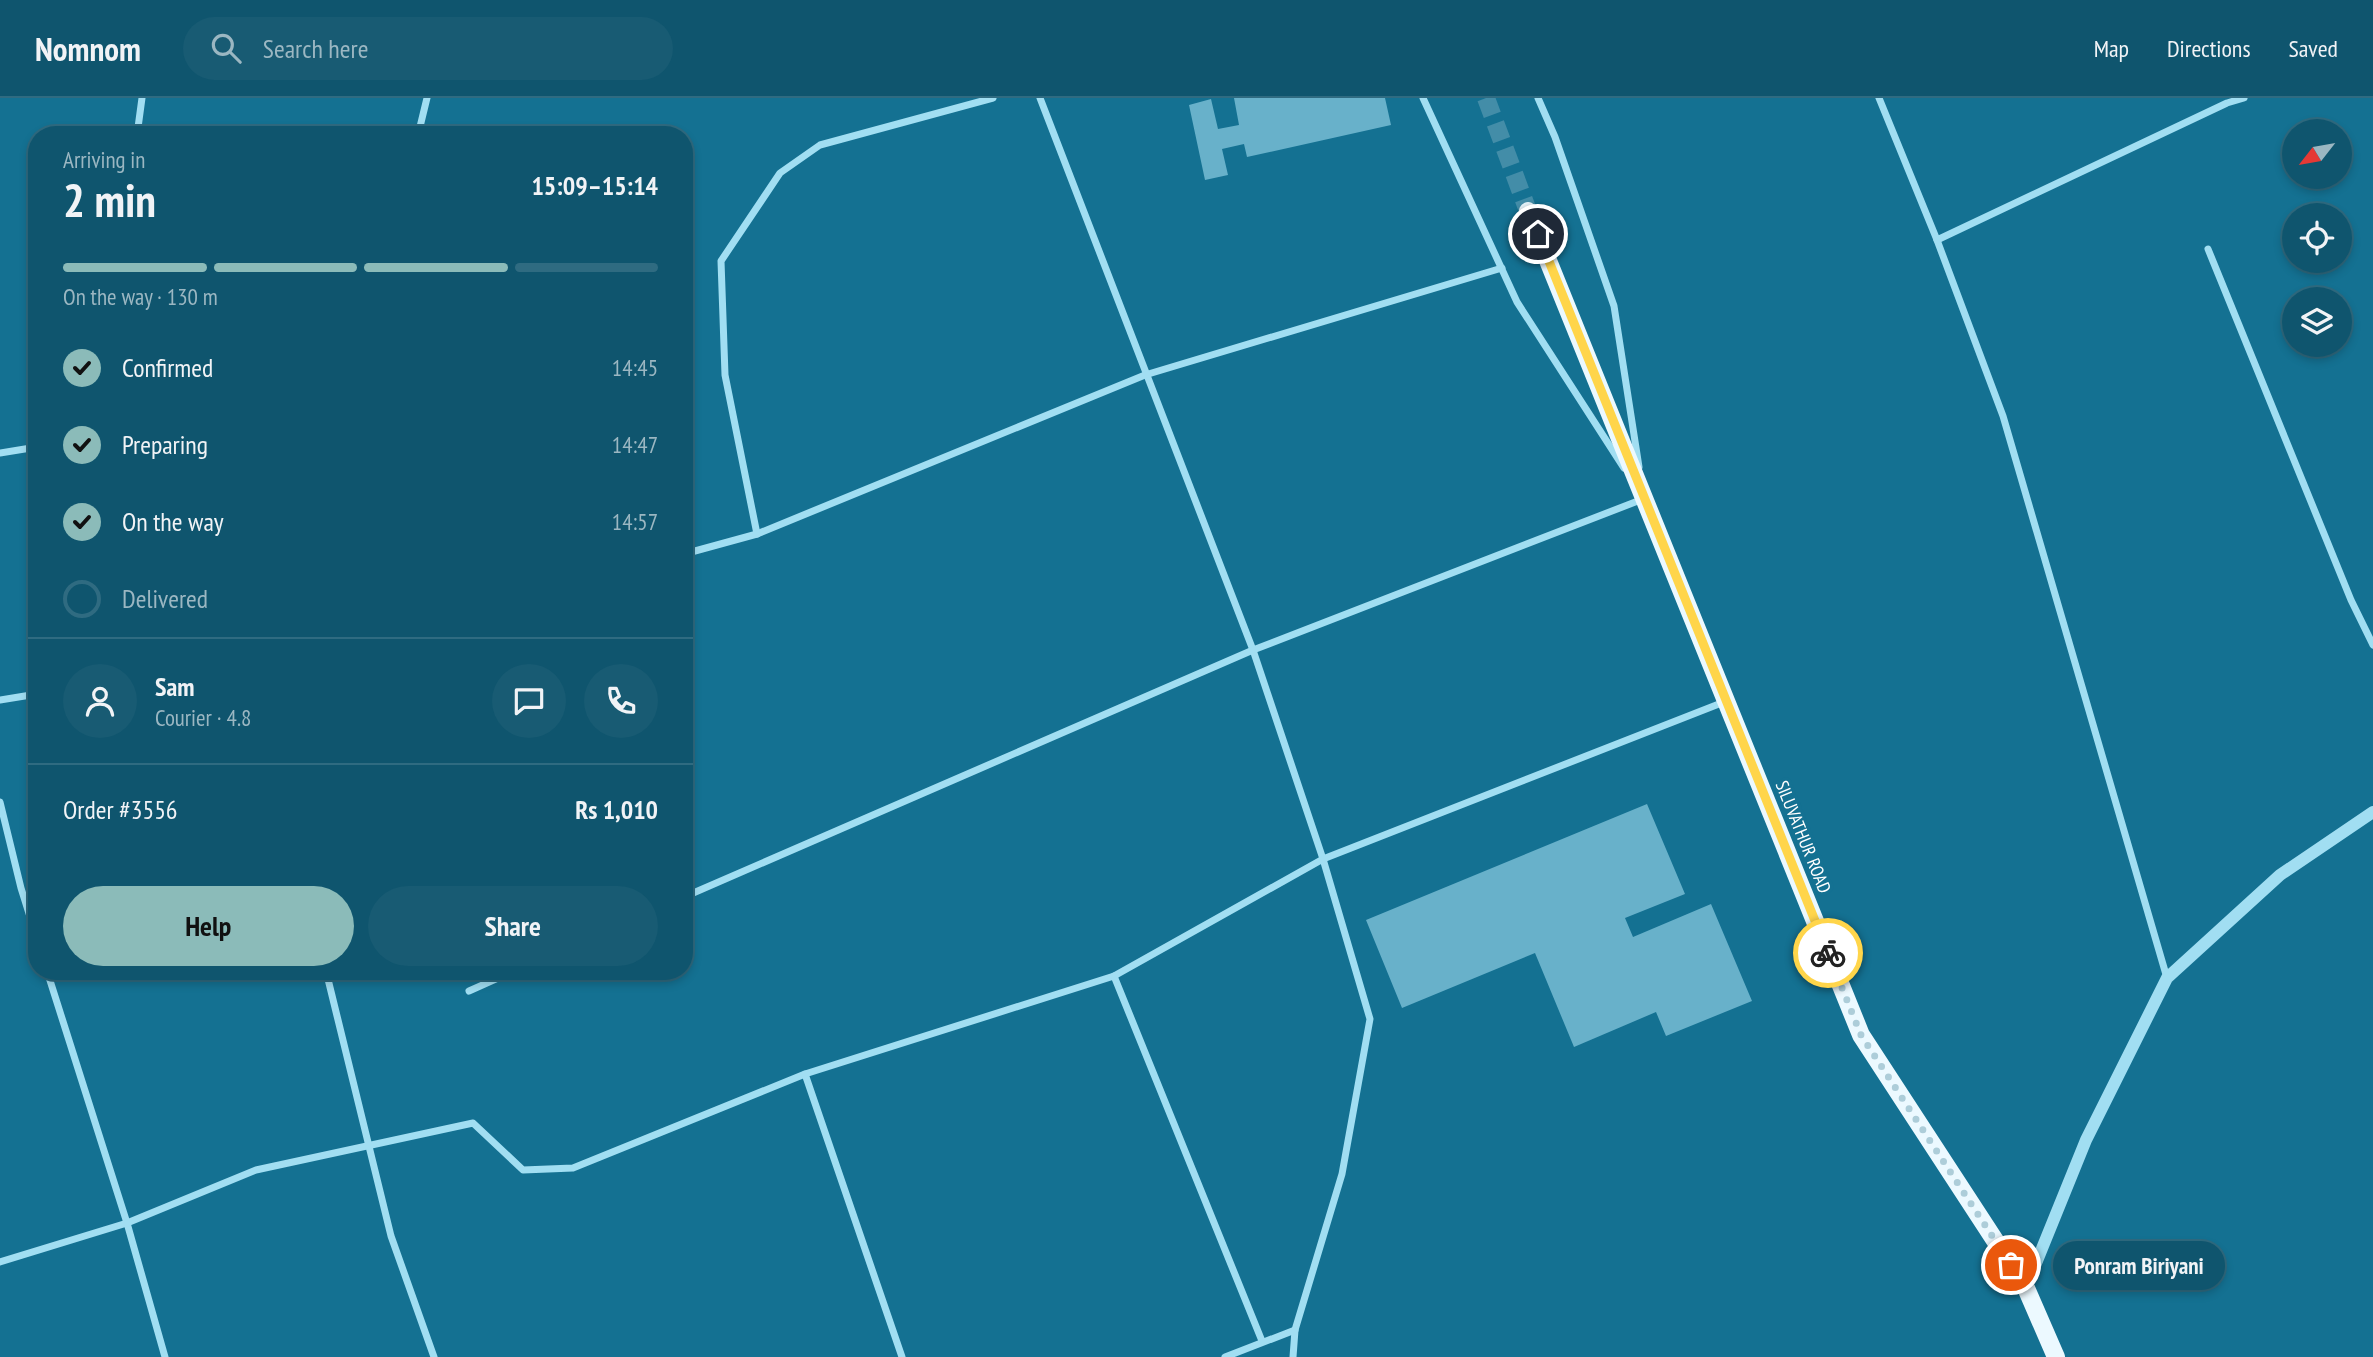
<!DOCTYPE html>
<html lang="en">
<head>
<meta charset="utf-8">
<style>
	body { margin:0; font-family:"PT Sans Narrow",sans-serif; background:#185b73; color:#f1f3f6; height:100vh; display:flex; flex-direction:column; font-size:26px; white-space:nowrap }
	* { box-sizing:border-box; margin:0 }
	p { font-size:23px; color:#9bb7c2 }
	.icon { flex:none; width:38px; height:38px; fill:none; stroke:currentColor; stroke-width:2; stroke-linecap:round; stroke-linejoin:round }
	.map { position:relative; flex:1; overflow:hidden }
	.side { position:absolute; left:28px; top:28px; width:665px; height:854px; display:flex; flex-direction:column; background:#0f556e; border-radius:28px; box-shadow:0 4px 10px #0003,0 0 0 2px #2f6b81 }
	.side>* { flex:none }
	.needle { width:46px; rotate:239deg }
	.controls { position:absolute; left:2282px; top:21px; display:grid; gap:14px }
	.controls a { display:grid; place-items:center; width:70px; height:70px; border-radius:50%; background:#0f556e; box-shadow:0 4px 10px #0003,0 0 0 2px #2f6b81; font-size:35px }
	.pin { position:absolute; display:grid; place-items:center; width:60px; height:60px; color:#fff; margin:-30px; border:4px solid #fff; border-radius:50%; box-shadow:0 2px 7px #0007 }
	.courier { position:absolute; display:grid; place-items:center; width:70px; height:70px; margin:-35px; border:5px solid #ffd54a; border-radius:50%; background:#fff; color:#222; box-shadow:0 2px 9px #0007 }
	.bubble { position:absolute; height:49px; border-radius:24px; background:#0f556e; box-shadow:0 4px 10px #0003,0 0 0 2px #2f6b81; font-size:23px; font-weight:800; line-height:49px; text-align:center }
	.head em { font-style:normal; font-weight:800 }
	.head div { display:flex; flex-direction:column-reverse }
	.head { display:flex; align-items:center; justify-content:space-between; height:119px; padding:0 35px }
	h1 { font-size:46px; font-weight:800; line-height:52px }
	.bar { display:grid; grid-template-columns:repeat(4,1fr); gap:10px 7px; align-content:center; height:84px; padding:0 35px }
	.bar i { height:9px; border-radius:5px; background:#2f6b81 }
	.bar .current { background:#8bbbb9 }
	.bar p { grid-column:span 4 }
	.line { display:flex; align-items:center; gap:18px; padding:0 35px; border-top:2px solid #2f6b81 }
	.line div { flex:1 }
	.round { display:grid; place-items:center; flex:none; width:74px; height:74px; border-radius:37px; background:#185b73 }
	ol { padding:0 35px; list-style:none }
	li { display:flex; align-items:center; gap:21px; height:77px }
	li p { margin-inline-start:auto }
	li .icon { padding:7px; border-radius:50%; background:#8bbbb9; color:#111; stroke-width:4 }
	li:last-child { color:#9bb7c2 }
	li i { width:38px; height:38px; border:4px solid #2f6b81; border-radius:50% }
	.primary-button { display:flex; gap:14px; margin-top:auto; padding:14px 35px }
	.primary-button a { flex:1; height:80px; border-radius:42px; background:#8bbbb9; color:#111; font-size:28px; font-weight:800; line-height:80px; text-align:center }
	.primary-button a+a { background:#185b73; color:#f1f3f6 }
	header { display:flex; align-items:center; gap:42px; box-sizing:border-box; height:98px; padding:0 35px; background:#0f556e; border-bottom:2px solid #2f6b81 }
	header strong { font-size:33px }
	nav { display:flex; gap:38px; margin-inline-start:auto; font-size:24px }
	.search { width:490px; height:63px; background:#185b73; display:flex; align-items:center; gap:18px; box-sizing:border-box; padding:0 24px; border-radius:38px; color:#9bb7c2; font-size:26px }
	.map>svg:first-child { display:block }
	.building { fill:#68b1ca }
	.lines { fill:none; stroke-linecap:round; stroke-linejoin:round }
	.primary-tunnel { stroke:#438da8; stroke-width:18; stroke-dasharray:18 9; stroke-linecap:butt }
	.minor { stroke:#a1def2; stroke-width:7 }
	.tertiary { stroke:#a1def2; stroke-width:12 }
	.primary { stroke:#ecf9ff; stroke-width:18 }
	.done { stroke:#adcdd9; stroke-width:7; stroke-dasharray:0 12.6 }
	.route { stroke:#ffd54a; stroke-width:9 }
	.labels { text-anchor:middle; stroke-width:7; stroke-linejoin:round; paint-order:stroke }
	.street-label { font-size:18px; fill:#fff; stroke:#147192 }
</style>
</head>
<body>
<header>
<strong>Nomnom</strong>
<div class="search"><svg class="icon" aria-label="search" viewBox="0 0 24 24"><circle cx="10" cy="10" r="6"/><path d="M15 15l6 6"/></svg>Search here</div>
<nav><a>Map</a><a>Directions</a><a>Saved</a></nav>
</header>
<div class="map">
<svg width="2373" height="1259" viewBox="0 0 2373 1259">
	<rect width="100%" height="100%" fill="#147192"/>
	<g class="building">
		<path d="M1234,0H1385L1391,27L1247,59L1244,46L1222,51L1228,77L1205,82L1189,7L1211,1L1218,31L1239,27Z"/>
		<path d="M1647,706L1685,796L1625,820L1633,839L1711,806L1752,903L1666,938L1656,914L1574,949L1535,855L1402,910L1366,822Z"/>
	</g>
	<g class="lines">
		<path class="primary-tunnel" d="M1486,0L1528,113"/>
		<g class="minor">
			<path d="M1040,0L1253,552L1323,761L1370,921L1342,1076L1295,1232L1293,1259"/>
			<path d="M1423,0L1517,204L1624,370"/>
			<path d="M1538,0L1555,39L1614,208L1639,369"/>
			<path d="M1879,0L1937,142L2003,318L2167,880"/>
			<path d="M137,37L142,0"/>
			<path d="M418,37L427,0"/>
			<path d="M1937,142L2227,5L2244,0"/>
			<path d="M2208,151L2351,502L2373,547"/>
			<path d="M0,355L37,349"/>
			<path d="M757,436L725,277L721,163L780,75L820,47L993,0"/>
			<path d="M684,456L757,436L1145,277L1502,170"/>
			<path d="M0,602L37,596"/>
			<path d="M0,704L21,790L37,841"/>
			<path d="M684,799L1253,552L1643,401"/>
			<path d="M47,873L127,1125L165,1259"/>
			<path d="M326,873L391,1138L434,1259"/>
			<path d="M1114,878L1262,1243"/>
			<path d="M469,893L514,873"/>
			<path d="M805,976L902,1259"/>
			<path d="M0,1164L127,1125L256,1072L473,1025L523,1072L573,1070L805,976L1114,878L1323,761L1724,604"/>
			<path d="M1225,1259L1295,1232"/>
		</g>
		<path class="tertiary" d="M2026,1190L2086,1042L2167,880L2280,777L2373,714"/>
		<path class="primary" d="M1528,113L1861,937L2026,1190L2056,1259"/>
	</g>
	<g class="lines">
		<path class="done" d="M1828,855L1861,937L2011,1167"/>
		<path class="route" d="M1538,136L1828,855"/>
	</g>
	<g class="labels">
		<g class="street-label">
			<text transform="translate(1803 739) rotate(68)" y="6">SILUVATHUR ROAD</text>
		</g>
	</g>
</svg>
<div class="controls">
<a><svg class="needle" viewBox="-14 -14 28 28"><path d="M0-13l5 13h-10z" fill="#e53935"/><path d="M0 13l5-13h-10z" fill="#9bb7c2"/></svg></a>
<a><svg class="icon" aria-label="locate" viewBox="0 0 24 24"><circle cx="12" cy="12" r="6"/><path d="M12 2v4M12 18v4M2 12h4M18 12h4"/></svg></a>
<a><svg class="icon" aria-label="layers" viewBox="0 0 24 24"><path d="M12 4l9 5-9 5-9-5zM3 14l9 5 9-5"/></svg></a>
</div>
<div class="pin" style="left:2011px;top:1167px;background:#ea580c"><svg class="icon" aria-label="bag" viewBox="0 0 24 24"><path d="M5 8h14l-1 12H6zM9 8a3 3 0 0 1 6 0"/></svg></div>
<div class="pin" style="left:1538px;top:136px;background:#1f2937"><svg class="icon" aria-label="home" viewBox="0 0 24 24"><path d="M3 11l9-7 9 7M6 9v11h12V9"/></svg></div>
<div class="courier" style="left:1828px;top:855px"><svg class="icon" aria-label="bike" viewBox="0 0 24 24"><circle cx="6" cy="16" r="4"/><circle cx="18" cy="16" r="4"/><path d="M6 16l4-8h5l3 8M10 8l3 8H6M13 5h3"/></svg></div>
<div class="bubble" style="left:2053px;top:1143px;width:172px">Ponram Biriyani</div>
<section class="side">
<div class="head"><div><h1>2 min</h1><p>Arriving in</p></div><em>15:09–15:14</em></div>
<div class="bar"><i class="current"></i><i class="current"></i><i class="current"></i><i></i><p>On the way · 130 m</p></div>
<ol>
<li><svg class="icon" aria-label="check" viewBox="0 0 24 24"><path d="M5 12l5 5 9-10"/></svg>Confirmed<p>14:45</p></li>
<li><svg class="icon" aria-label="check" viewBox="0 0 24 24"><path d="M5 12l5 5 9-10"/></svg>Preparing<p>14:47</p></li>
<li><svg class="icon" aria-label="check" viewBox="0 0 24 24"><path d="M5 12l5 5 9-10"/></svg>On the way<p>14:57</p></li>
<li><i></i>Delivered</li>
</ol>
<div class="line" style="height:126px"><a class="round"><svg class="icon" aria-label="person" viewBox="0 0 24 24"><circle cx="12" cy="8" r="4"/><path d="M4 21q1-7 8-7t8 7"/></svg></a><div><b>Sam</b><p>Courier · 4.8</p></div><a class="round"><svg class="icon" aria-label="chat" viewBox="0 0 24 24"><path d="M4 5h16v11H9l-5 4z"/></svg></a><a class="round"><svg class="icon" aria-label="phone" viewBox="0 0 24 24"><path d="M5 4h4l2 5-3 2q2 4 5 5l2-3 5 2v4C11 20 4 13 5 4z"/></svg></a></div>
<div class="line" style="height:91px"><div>Order #3556</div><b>Rs 1,010</b></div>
<div class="primary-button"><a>Help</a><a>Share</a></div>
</section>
</div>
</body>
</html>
